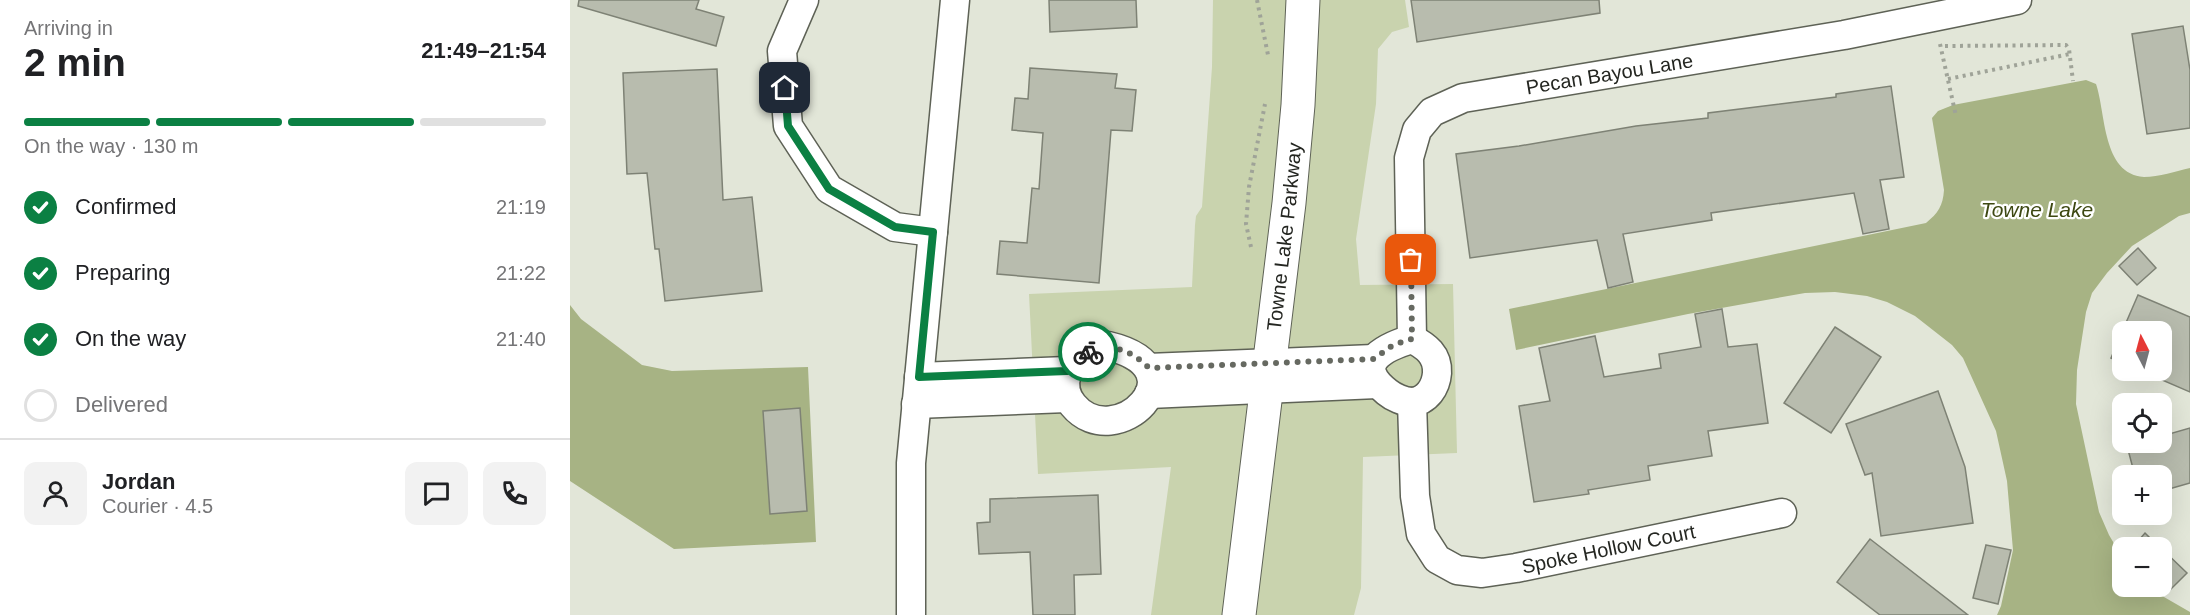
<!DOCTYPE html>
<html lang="en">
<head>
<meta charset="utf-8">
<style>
	body { margin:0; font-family:Arial,sans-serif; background:#f2f2f2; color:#202124; height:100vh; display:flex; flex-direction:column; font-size:22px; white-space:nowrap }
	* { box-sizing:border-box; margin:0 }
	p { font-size:20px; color:#757577 }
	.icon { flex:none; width:33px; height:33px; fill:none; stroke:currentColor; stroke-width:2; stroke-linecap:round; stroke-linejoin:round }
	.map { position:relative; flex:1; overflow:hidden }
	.drawer { display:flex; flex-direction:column; background:#fff; width:570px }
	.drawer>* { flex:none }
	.needle { width:39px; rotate:354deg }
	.fabs { position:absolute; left:1542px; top:321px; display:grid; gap:12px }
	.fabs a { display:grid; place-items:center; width:60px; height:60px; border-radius:12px; background:#fff; box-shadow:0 6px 24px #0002; font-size:30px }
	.pin { position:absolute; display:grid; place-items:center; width:51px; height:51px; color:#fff; margin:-26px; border-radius:12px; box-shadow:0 3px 9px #0006 }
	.courier { position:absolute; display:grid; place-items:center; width:60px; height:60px; margin:-30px; border:4px solid #0b8043; border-radius:50%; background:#fff; color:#222; box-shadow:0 2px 8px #0007 }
	.headline em { font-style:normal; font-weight:700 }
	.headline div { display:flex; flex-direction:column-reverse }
	.headline { display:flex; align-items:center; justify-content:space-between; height:102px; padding:0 24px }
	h1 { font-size:39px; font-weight:700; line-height:45px }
	.bar { display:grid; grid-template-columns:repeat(4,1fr); gap:9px 6px; align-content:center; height:72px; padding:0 24px }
	.bar i { height:8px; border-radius:4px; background:#e0e0e0 }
	.bar .on { background:#0b8043 }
	.bar p { grid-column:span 4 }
	.line { display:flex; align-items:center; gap:15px; padding:0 24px; border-top:2px solid #e0e0e0 }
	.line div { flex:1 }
	.round { display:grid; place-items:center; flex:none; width:63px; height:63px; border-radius:12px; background:#f2f2f2 }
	ol { padding:0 24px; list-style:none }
	li { display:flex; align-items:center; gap:18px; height:66px }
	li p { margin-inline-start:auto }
	li .icon { padding:6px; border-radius:50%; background:#0b8043; color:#fff; stroke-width:4 }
	li:last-child { color:#757577 }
	li i { width:33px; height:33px; border:3px solid #e0e0e0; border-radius:50% }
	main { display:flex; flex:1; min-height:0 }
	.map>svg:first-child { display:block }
	.green { fill:#c9d3ae }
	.water { fill:#a7b384 }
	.building { fill:#b8bcae; stroke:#7e8275; stroke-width:1.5 }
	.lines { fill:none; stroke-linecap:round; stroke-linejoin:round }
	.street-casing { stroke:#5e6256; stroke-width:31 }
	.secondary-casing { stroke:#5e6256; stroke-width:35 }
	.path { stroke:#9fa398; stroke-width:4; stroke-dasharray:3 4.5; stroke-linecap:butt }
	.street { stroke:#fff; stroke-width:28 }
	.secondary { stroke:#fff; stroke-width:33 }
	.done { stroke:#666961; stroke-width:6; stroke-dasharray:0 10.8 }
	.route { stroke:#0b8043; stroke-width:8 }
	.labels { text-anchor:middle; stroke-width:4.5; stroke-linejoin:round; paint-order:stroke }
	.street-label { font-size:20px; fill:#242621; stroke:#fff }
	.water-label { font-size:21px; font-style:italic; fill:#3d4812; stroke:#fff }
</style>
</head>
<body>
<main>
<section class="drawer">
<div class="headline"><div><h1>2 min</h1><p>Arriving in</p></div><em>21:49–21:54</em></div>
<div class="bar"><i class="on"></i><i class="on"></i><i class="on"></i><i></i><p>On the way · 130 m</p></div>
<ol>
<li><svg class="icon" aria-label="check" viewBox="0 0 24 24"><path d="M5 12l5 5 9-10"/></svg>Confirmed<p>21:19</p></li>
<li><svg class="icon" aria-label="check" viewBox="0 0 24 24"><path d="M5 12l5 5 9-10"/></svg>Preparing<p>21:22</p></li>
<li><svg class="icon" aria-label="check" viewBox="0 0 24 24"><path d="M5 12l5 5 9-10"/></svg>On the way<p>21:40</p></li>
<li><i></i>Delivered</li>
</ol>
<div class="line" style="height:108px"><a class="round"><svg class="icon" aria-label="person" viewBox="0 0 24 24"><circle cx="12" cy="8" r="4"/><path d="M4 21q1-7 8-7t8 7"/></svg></a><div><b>Jordan</b><p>Courier · 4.5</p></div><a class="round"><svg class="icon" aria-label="chat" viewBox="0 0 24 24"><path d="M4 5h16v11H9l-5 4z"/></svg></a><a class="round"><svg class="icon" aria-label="phone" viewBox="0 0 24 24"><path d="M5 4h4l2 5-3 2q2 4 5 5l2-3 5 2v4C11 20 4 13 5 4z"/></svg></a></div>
</section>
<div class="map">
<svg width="1620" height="615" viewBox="0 0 1620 615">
	<rect width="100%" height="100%" fill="#e2e6d8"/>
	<path class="green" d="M643,0H835L839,27L822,32L808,49L806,104L786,239L790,285L883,284L887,453L793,457L791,588L784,615H581L601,467L468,474L459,294L622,287L625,225L626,216L632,207L642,67Z"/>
	<g class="water">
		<path d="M1516,80L1526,84C1536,113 1532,174 1574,177C1589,177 1606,171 1620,168V213L1609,216L1562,246L1537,273L1522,293L1516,312L1507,370L1506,404L1529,512L1539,535L1552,557V586L1583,587L1594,597L1620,612V615H1427L1431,606L1443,550L1437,481L1426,431L1393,358L1382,345L1345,316L1317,302L1297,296L1265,292L1235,293L1118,314L946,350L939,309L1356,223C1368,213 1373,206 1374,190L1362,118L1368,111L1383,105Z"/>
		<path d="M0,305L11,319L72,365L102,371L238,367L246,542L104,549L0,481Z"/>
	</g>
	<g class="building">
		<path d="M9,0H129L126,9L154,17L146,46L8,6Z"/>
		<path d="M479,0H566L567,27L480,32Z"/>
		<path d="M841,0H1029L1030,13L847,42Z"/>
		<path d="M1613,26L1620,70V128L1577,134L1562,34Z"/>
		<path d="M460,68L547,74L545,88L566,90L562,131L541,130L529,283L427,274L430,241L457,243L462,188L469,189L473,133L442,130L445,98L458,99Z"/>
		<path d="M147,69L153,200L182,197L192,291L95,301L89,249H85L77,173L57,174L53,73Z"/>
		<path d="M1321,86L1334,177L1310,180L1319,229L1293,234L1284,193L1141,213L1142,220L1053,234L1063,282L1038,288L1027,240L900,258L886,154L949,146L1066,126L1138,118V113L1266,97V94Z"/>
		<path d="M1568,248L1586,268L1567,285L1549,266Z"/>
		<path d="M1568,295L1620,317V392L1569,370H1592V332H1552Z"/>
		<path d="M1152,309L1158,347L1187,344L1198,423L1138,431L1142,456L1078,466L1080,480L1018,490L1019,494L964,502L949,406L980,401L969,348L1025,336L1034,377L1091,368L1089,354L1131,347L1125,314Z"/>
		<path d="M1265,327L1311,357L1261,433L1214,403Z"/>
		<path d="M1552,332V363L1541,358Z"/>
		<path d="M1368,391L1395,467L1403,523L1311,536L1302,473L1295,475L1276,424Z"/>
		<path d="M230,408L237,511L200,514L193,411Z"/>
		<path d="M1620,428V483L1592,491V476H1565L1556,442H1592V436Z"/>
		<path d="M528,495L531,574L504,575L505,615H463L460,552L409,554L407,523L420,522V499Z"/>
		<path d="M1575,533L1590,548H1562Z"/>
		<path d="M1300,539L1398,615H1310L1267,582Z"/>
		<path d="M1416,545L1441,550L1428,604L1403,598Z"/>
		<path d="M1592,549L1617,573L1597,593L1591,586Z"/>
	</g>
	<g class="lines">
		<g class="street-casing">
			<g id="street">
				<path d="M234,0L212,51L218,126L259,189L325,227L363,232"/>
				<path id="s1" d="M842,339L839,158L847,130L862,112L893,98L1274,35L1447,0"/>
				<path d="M842,339C856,346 868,355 867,373C866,387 857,401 842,402C834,402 823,397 817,392C782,364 812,348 842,339Z"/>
				<path d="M538,346C636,369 545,456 503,405C487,386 497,359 520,350C526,348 532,348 538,346Z"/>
				<path d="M578,368L804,359"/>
				<path d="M349,377L497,371"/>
				<path d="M579,394L807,384"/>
				<path id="s2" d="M842,402L845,496L851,534L867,559L887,570L912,573L946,568L1212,513"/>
				<path d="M346,404L497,398"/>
				<path d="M341,615V463L385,0"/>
			</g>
		</g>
		<g class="secondary-casing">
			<g id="secondary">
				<path id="s3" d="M669,615L719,203L728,105L733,0"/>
			</g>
		</g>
		<g class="path">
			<path d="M687,0L698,55"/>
			<path d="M1370,44L1386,116"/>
			<path d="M1375,46L1496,45L1499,49L1503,81"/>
			<path d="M1378,79L1500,54"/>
			<path d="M681,247L676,224L679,187L695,104"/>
		</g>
		<use href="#street" class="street"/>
		<use href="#secondary" class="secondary"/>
	</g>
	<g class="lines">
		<path class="done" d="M518,352C542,343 561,350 579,368L804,359L823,345L842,339L841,260"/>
		<path class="route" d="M215,88L218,126L259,189L325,227L363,232L349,377L497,371L507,358L518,352"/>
	</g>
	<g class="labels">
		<g class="street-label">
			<text dy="7" stroke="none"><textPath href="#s1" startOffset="416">Pecan Bayou Lane</textPath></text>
			<text dy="7" stroke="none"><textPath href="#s3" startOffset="381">Towne Lake Parkway</textPath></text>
			<text dy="7" stroke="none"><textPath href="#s2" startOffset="339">Spoke Hollow Court</textPath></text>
		</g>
		<g class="water-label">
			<text x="1467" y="217">Towne Lake</text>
		</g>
	</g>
</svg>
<div class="fabs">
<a><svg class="needle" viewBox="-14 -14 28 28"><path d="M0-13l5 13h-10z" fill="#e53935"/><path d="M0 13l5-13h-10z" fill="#757577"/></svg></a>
<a><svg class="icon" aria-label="locate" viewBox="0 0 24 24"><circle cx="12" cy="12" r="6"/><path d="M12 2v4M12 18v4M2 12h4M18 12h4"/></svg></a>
<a>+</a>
<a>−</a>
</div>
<div class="pin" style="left:841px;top:260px;background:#ea580c"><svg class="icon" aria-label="bag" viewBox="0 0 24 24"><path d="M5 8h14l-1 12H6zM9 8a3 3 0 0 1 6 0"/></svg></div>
<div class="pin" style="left:215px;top:88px;background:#1f2937"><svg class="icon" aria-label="home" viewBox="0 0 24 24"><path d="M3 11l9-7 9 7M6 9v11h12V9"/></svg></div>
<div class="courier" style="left:518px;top:352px"><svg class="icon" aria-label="bike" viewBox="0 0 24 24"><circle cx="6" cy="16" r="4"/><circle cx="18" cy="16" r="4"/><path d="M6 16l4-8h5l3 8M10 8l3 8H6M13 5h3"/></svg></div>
</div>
</main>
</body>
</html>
